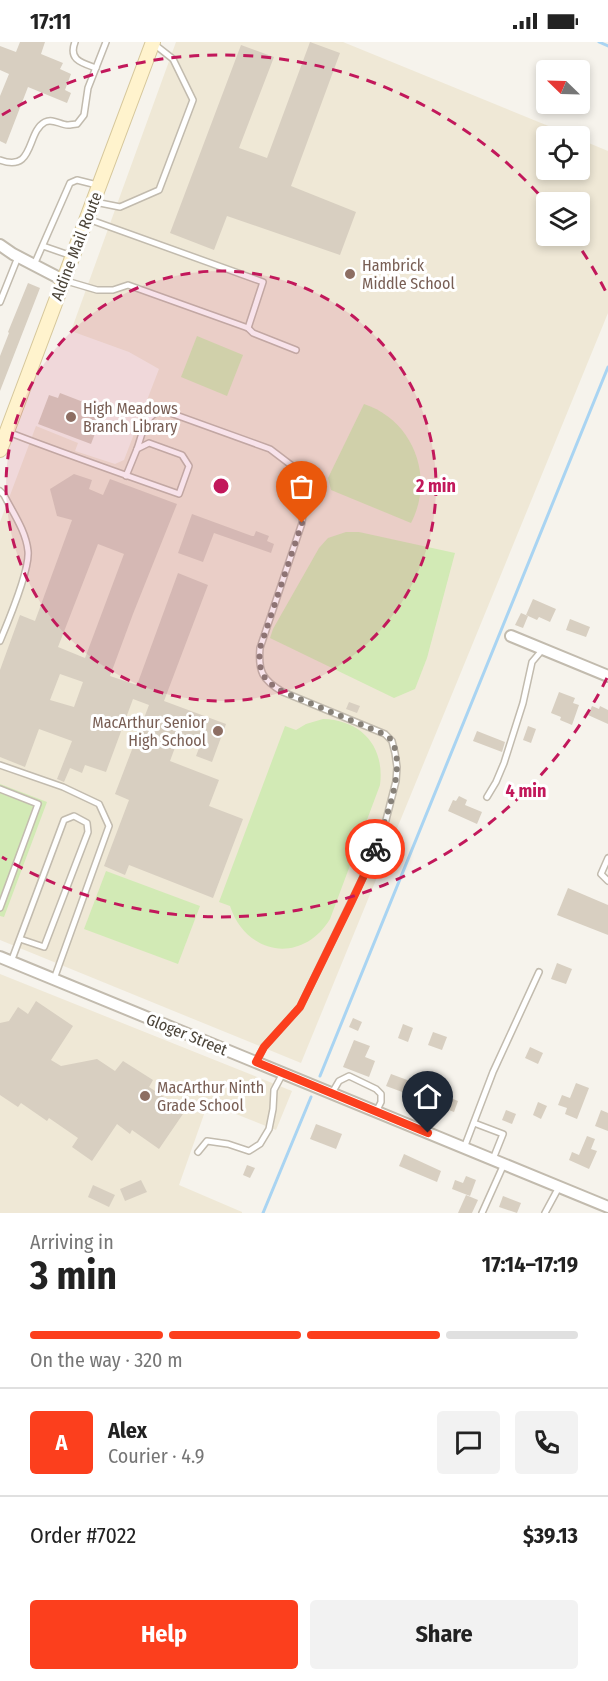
<!DOCTYPE html>
<html lang="en">
<head>
<meta charset="utf-8">
<style>
	body { margin:0; font-family:"Fira Sans Condensed",sans-serif; background:#f2f2f2; color:#222; height:100vh; display:flex; flex-direction:column; font-size:22px; white-space:nowrap }
	* { box-sizing:border-box; margin:0 }
	p { font-size:20px; color:#767676 }
	.icon { flex:none; width:33px; height:33px; fill:none; stroke:currentColor; stroke-width:2; stroke-linecap:round; stroke-linejoin:round }
	.map { position:relative; height:1171px; overflow:hidden }
	.details { display:flex; flex-direction:column; background:#fff; flex:1 }
	.details>* { flex:none }
	.needle { width:39px; rotate:293deg }
	.buttons { position:absolute; left:536px; top:18px; display:grid; gap:12px }
	.buttons a { display:grid; place-items:center; width:54px; height:54px; border-radius:6px; background:#fff; box-shadow:0 3px 9px #0003; font-size:30px }
	.pin { position:absolute; display:grid; place-items:center; width:51px; height:51px; color:#fff; margin:-62px -26px; border-radius:50% 50% 50% 0; rotate:-45deg; box-shadow:0 0 6px #0007 }
	.pin .icon { rotate:45deg }
	.courier { position:absolute; display:grid; place-items:center; width:60px; height:60px; margin:-30px; border:4px solid #fc3f1d; border-radius:50%; background:#fff; color:#222; box-shadow:0 2px 8px #0007 }
	.head em { font-style:normal; font-weight:700 }
	.head div { display:flex; flex-direction:column-reverse }
	.head { display:flex; align-items:center; justify-content:space-between; height:102px; padding:0 30px }
	h1 { font-size:39px; font-weight:700; line-height:45px }
	.bar { display:grid; grid-template-columns:repeat(4,1fr); gap:9px 6px; align-content:center; height:72px; padding:0 30px }
	.bar i { height:8px; border-radius:4px; background:#e0e0e0 }
	.bar .current { background:#fc3f1d }
	.bar p { grid-column:span 4 }
	.line { display:flex; align-items:center; gap:15px; padding:0 30px; border-top:2px solid #e0e0e0 }
	.line div { flex:1 }
	.round { display:grid; place-items:center; flex:none; width:63px; height:63px; border-radius:6px; background:#f2f2f2 }
	.cta { display:flex; gap:12px; margin-top:auto; padding:12px 30px }
	.cta a { flex:1; height:69px; border-radius:6px; background:#fc3f1d; color:#fff; font-size:24px; font-weight:700; line-height:69px; text-align:center }
	.cta a+a { background:#f2f2f2; color:#222 }
	.status { display:flex; justify-content:space-between; align-items:center; height:42px; padding:0 30px; background:#fff; direction:ltr }
	.status svg { height:16px; fill:currentColor }
	.map>svg:first-child { display:block }
	.education { fill:#efe8d6; fill-rule:evenodd }
	.green { fill:#d2eab5 }
	.lines { fill:none; stroke-linecap:round; stroke-linejoin:round }
	.stream { stroke:#a9d4f2; stroke-width:3 }
	.building { fill:#d8cfc1; fill-rule:evenodd }
	.lane-casing { stroke:#c2bbae; stroke-width:8 }
	.street-casing { stroke:#c2bbae; stroke-width:14 }
	.secondary-casing { stroke:#d6c79b; stroke-width:16 }
	.lane { stroke:#fff; stroke-width:5 }
	.street { stroke:#fff; stroke-width:10 }
	.secondary { stroke:#fff3cd; stroke-width:14 }
	.done { stroke:#878178; stroke-width:6; stroke-dasharray:0 10.8 }
	.route { stroke:#fc3f1d; stroke-width:8 }
	.ring { fill:none; stroke:#c2185b; stroke-width:3; stroke-dasharray:10 8 }
	.education-dot { fill:#8d6e63; stroke:#fff; stroke-width:2 }
	.labels { text-anchor:middle; stroke-width:6; stroke-linejoin:round; paint-order:stroke }
	.street-label { font-size:16px; fill:#4b4439; stroke:#fff }
	.education-label { font-size:16px; fill:#785e54; stroke:#fff; text-anchor:start }
	.centre { fill:#c2185b; stroke:#fff; stroke-width:3 }
	.ring-label { font-size:18px; text-anchor:middle; font-weight:bold; fill:#c2185b; stroke:#fff; stroke-width:6; stroke-linejoin:round; paint-order:stroke }
</style>
</head>
<body>
<div class="status"><b>17:11</b><svg viewBox="0 0 49 12"><path d="M0 12V9h3v3zM5 12V6h3v6zM10 12V3h3v9zM15 12V0h3v12zM26 1h20v11H26zM47 4h2v5h-2z"/></svg></div>
<div class="map">
<svg width="608" height="1171" viewBox="0 0 608 1171">
	<rect width="100%" height="100%" fill="#f6f3ec"/>
	<g class="education">
		<path d="M176,0H343L573,94H546V128H579V97L608,109V271L301,1021L0,898V480L36,384L78,401L75,409L115,422L124,418L159,327L129,310L71,289ZM546,160H579V194H546Z"/>
		<path d="M0,932L292,1049L276,1088L208,1061L179,1143L242,1170V1171H0Z"/>
	</g>
	<g class="green">
		<path d="M197,294L243,313L227,354L181,335Z"/>
		<path d="M364,362C413,378 435,435 411,481L331,448L328,436Z"/>
		<path d="M346,490H359L455,511L427,616L415,647L394,656L270,596L273,587L319,506L328,496Z"/>
		<path d="M323,677C362,678 385,705 380,743L330,877C302,923 246,913 230,864L219,860L285,684L296,688L306,682Z"/>
		<path d="M0,742L47,760L4,875L0,874Z"/>
		<path d="M106,829L200,864L178,922L84,887Z"/>
	</g>
	<g class="lines">
		<g class="stream">
			<path d="M599,0L608,4"/>
			<path d="M320,1034L608,325"/>
			<path d="M263,1171L311,1055"/>
		</g>
	</g>
	<g class="building">
		<path d="M20,0H45L41,12L63,21L60,27L71,32L65,48L71,51L67,61L28,45L6,102L0,99V54L9,32L0,28V4L16,10Z"/>
		<path d="M310,0L340,11L291,144L356,170L340,213L227,174L214,208L170,191L241,3L274,15L239,106L267,116Z"/>
		<path d="M28,241L40,246L0,349V314L9,291L8,290Z"/>
		<path d="M60,351L104,368L91,402L38,382L49,353L58,356Z"/>
		<path d="M74,432L92,438L89,447L103,453L110,437L177,462L133,572L110,634L137,643L178,531L208,543L164,659L226,682L212,720L196,714L201,701L180,692L170,719L219,738L209,764L243,777L213,856L129,823L125,833L104,824L129,758L115,752L149,663L133,657L106,730L85,723L82,731L70,726L64,740L57,737L72,699L39,687L25,725L0,715V628L20,573L35,579L72,478L57,474L50,447ZM98,502L124,512L85,616L58,605ZM60,632L83,640L74,665L50,658Z"/>
		<path d="M192,472L252,494H254L256,489L269,494L267,499L274,502L271,511L214,491L203,520L178,511Z"/>
		<path d="M533,557L556,567L550,580L539,575L537,578L526,573Z"/>
		<path d="M521,571L528,574L523,586L515,583Z"/>
		<path d="M570,577L590,585L586,595L566,588Z"/>
		<path d="M559,650L575,656L573,661L579,663L572,683L560,678L561,675L551,671Z"/>
		<path d="M349,660L360,664L357,671L346,667Z"/>
		<path d="M592,664L599,667L600,664L608,668V682L588,673Z"/>
		<path d="M528,684L536,687L531,701L523,698Z"/>
		<path d="M477,689L505,700L502,710L473,699Z"/>
		<path d="M459,754L467,758L465,763L482,770L477,782L448,769L453,758L456,759Z"/>
		<path d="M568,846L608,863V893L557,873Z"/>
		<path d="M557,921L572,927L566,942L551,937Z"/>
		<path d="M36,959L73,984L51,1018L61,1024L97,1017L115,1029L123,1019L153,1038L149,1045L185,1069L159,1107L132,1088L130,1092L117,1082L92,1119L72,1105L78,1096L49,1076L47,1079L21,1061L18,1065L0,1053V981L9,979L18,965L28,972Z"/>
		<path d="M353,976L362,980L358,989L349,985Z"/>
		<path d="M403,982L413,986L408,1000L398,996Z"/>
		<path d="M433,990L447,995L442,1008L428,1003Z"/>
		<path d="M354,998L370,1004L365,1015L375,1019L369,1035L343,1025Z"/>
		<path d="M530,1005L543,1011L538,1022L525,1016Z"/>
		<path d="M391,1032L410,1039L405,1051L386,1044Z"/>
		<path d="M576,1041L589,1046L577,1077L565,1072L567,1066L558,1063L562,1053L570,1056Z"/>
		<path d="M431,1048L458,1059L454,1070L427,1060Z"/>
		<path d="M538,1060L547,1064L541,1077L533,1073Z"/>
		<path d="M506,1068L516,1072L512,1082L502,1078Z"/>
		<path d="M601,1068L608,1071V1089L595,1084Z"/>
		<path d="M316,1082L342,1092L336,1107L310,1097Z"/>
		<path d="M587,1094L595,1097L591,1107L597,1109L589,1127L569,1118L572,1110L579,1113Z"/>
		<path d="M404,1112L441,1129L437,1140L399,1124Z"/>
		<path d="M247,1123L255,1126L250,1136L243,1133Z"/>
		<path d="M466,1134L476,1138L470,1154L452,1147L455,1138L463,1141Z"/>
		<path d="M141,1138L147,1150L125,1159L120,1147Z"/>
		<path d="M93,1143L115,1153L109,1165L88,1155Z"/>
		<path d="M466,1153L478,1158L472,1171H458Z"/>
		<path d="M503,1154L521,1161L517,1171L499,1165Z"/>
	</g>
	<g class="lines">
		<g class="lane-casing">
			<g id="lane">
				<path d="M75,0C68,18 82,21 96,26"/>
				<path d="M0,118C35,131 26,90 45,80C53,76 60,83 68,83C71,83 74,82 77,82L84,73L88,46L106,0"/>
				<path d="M95,160L120,165L159,148L193,58L173,17L154,2"/>
				<path d="M88,177L263,240L248,286"/>
				<path d="M43,204L72,214"/>
				<path d="M34,223L70,141L77,138L97,143"/>
				<path d="M63,238L97,248H113L128,243L248,286L253,291L296,308"/>
				<path d="M0,260L18,215"/>
				<path d="M8,390C65,412 122,432 179,452L189,424L182,413L149,401L137,407L126,434"/>
				<path d="M137,407C143,390 144,374 162,368L270,407L291,423L299,433L305,449L302,481L260,606C258,629 262,638 283,650L385,692L392,699L395,711L397,725L396,739L386,778L368,825L300,965L264,1005L256,1019"/>
				<path d="M0,449L4,453C13,471 26,489 28,509C30,527 8,580 0,599"/>
				<path d="M0,723L63,745L99,762L109,784L54,937"/>
				<path d="M0,747L38,762L0,866"/>
				<path d="M487,755L496,740L504,721L523,661L532,620L543,607"/>
				<path d="M608,816L601,832L608,839"/>
				<path d="M11,920L64,778L74,774L87,781L88,790L44,905L20,897"/>
				<path d="M332,1051L339,1039L349,1034L376,1047L381,1052V1060L376,1070"/>
				<path d="M474,1081L503,1092L493,1117"/>
				<path d="M464,1106L493,1030L539,930"/>
				<path d="M198,1110L207,1099L228,1102L249,1109L260,1102L269,1087L273,1067L274,1048L283,1031"/>
				<path d="M482,1171L504,1122"/>
				<path d="M545,1171L559,1145"/>
			</g>
		</g>
		<g class="street-casing">
			<g id="street">
				<path d="M0,203L13,212L63,238"/>
				<path d="M511,594L608,634"/>
				<path d="M0,915L608,1165"/>
			</g>
		</g>
		<g class="secondary-casing">
			<path id="secondary" d="M0,408L153,0"/>
		</g>
		<use href="#lane" class="lane"/>
		<use href="#street" class="street"/>
		<use href="#secondary" class="secondary"/>
	</g>
	<g class="lines">
		<path class="done" d="M302,481L260,606C258,629 262,638 283,650L384,692C387,694 390,696 391,698C408,724 384,781 375,807"/>
		<path class="route" d="M375,807L368,825L351,861L300,965L264,1005L256,1020L428,1091"/>
	</g>
	<circle cx="221" cy="444" r="215" fill="#c2185b" fill-opacity=".12"/>
	<g class="ring">
		<circle cx="221" cy="444" r="215"/>
		<path d="M607 636A431 431 0 0 1 2 815M2 73A431 431 0 0 1 544 158M572 194A431 431 0 0 1 607 252"/>
	</g>
	<g class="education-dot">
		<circle cx="350" cy="232" r="6"/>
		<circle cx="71" cy="375" r="6"/>
		<circle cx="218" cy="689" r="6"/>
		<circle cx="145" cy="1054" r="6"/>
	</g>
	<g class="labels">
		<g class="street-label">
			<text transform="translate(76 204) rotate(-69)" y="6">Aldine Mail Route</text>
			<text transform="translate(187 992) rotate(22)" y="6">Gloger Street</text>
		</g>
		<g class="education-label">
			<text x="362" y="229">Hambrick<tspan x="362" dy="18">Middle School</tspan></text>
			<text x="83" y="372">High Meadows<tspan x="83" dy="18">Branch Library</tspan></text>
			<text x="206" y="686" text-anchor="end">MacArthur Senior<tspan x="206" dy="18">High School</tspan></text>
			<text x="157" y="1051">MacArthur Ninth<tspan x="157" dy="18">Grade School</tspan></text>
		</g>
	</g>
	<circle cx="221" cy="444" r="9" class="centre"/>
	<g class="ring-label">
		<text x="436" y="450">2 min</text>
		<text x="526" y="755">4 min</text>
	</g>
</svg>
<div class="buttons">
<a><svg class="needle" viewBox="-14 -14 28 28"><path d="M0-13l5 13h-10z" fill="#e53935"/><path d="M0 13l5-13h-10z" fill="#767676"/></svg></a>
<a><svg class="icon" aria-label="locate" viewBox="0 0 24 24"><circle cx="12" cy="12" r="6"/><path d="M12 2v4M12 18v4M2 12h4M18 12h4"/></svg></a>
<a><svg class="icon" aria-label="layers" viewBox="0 0 24 24"><path d="M12 4l9 5-9 5-9-5zM3 14l9 5 9-5"/></svg></a>
</div>
<div class="pin" style="left:302px;top:481px;background:#ea580c"><svg class="icon" aria-label="bag" viewBox="0 0 24 24"><path d="M5 8h14l-1 12H6zM9 8a3 3 0 0 1 6 0"/></svg></div>
<div class="pin" style="left:428px;top:1091px;background:#1f2937"><svg class="icon" aria-label="home" viewBox="0 0 24 24"><path d="M3 11l9-7 9 7M6 9v11h12V9"/></svg></div>
<div class="courier" style="left:375px;top:807px"><svg class="icon" aria-label="bike" viewBox="0 0 24 24"><circle cx="6" cy="16" r="4"/><circle cx="18" cy="16" r="4"/><path d="M6 16l4-8h5l3 8M10 8l3 8H6M13 5h3"/></svg></div>
</div>
<section class="details">
<div class="head"><div><h1>3 min</h1><p>Arriving in</p></div><em>17:14–17:19</em></div>
<div class="bar"><i class="current"></i><i class="current"></i><i class="current"></i><i></i><p>On the way · 320 m</p></div>
<div class="line" style="height:108px"><b class="round" style="background:#fc3f1d;color:#fff">A</b><div><b>Alex</b><p>Courier · 4.9</p></div><a class="round"><svg class="icon" aria-label="chat" viewBox="0 0 24 24"><path d="M4 5h16v11H9l-5 4z"/></svg></a><a class="round"><svg class="icon" aria-label="phone" viewBox="0 0 24 24"><path d="M5 4h4l2 5-3 2q2 4 5 5l2-3 5 2v4C11 20 4 13 5 4z"/></svg></a></div>
<div class="line" style="height:78px"><div>Order #7022</div><b>$39.13</b></div>
<div class="cta"><a>Help</a><a>Share</a></div>
</section>
</body>
</html>
